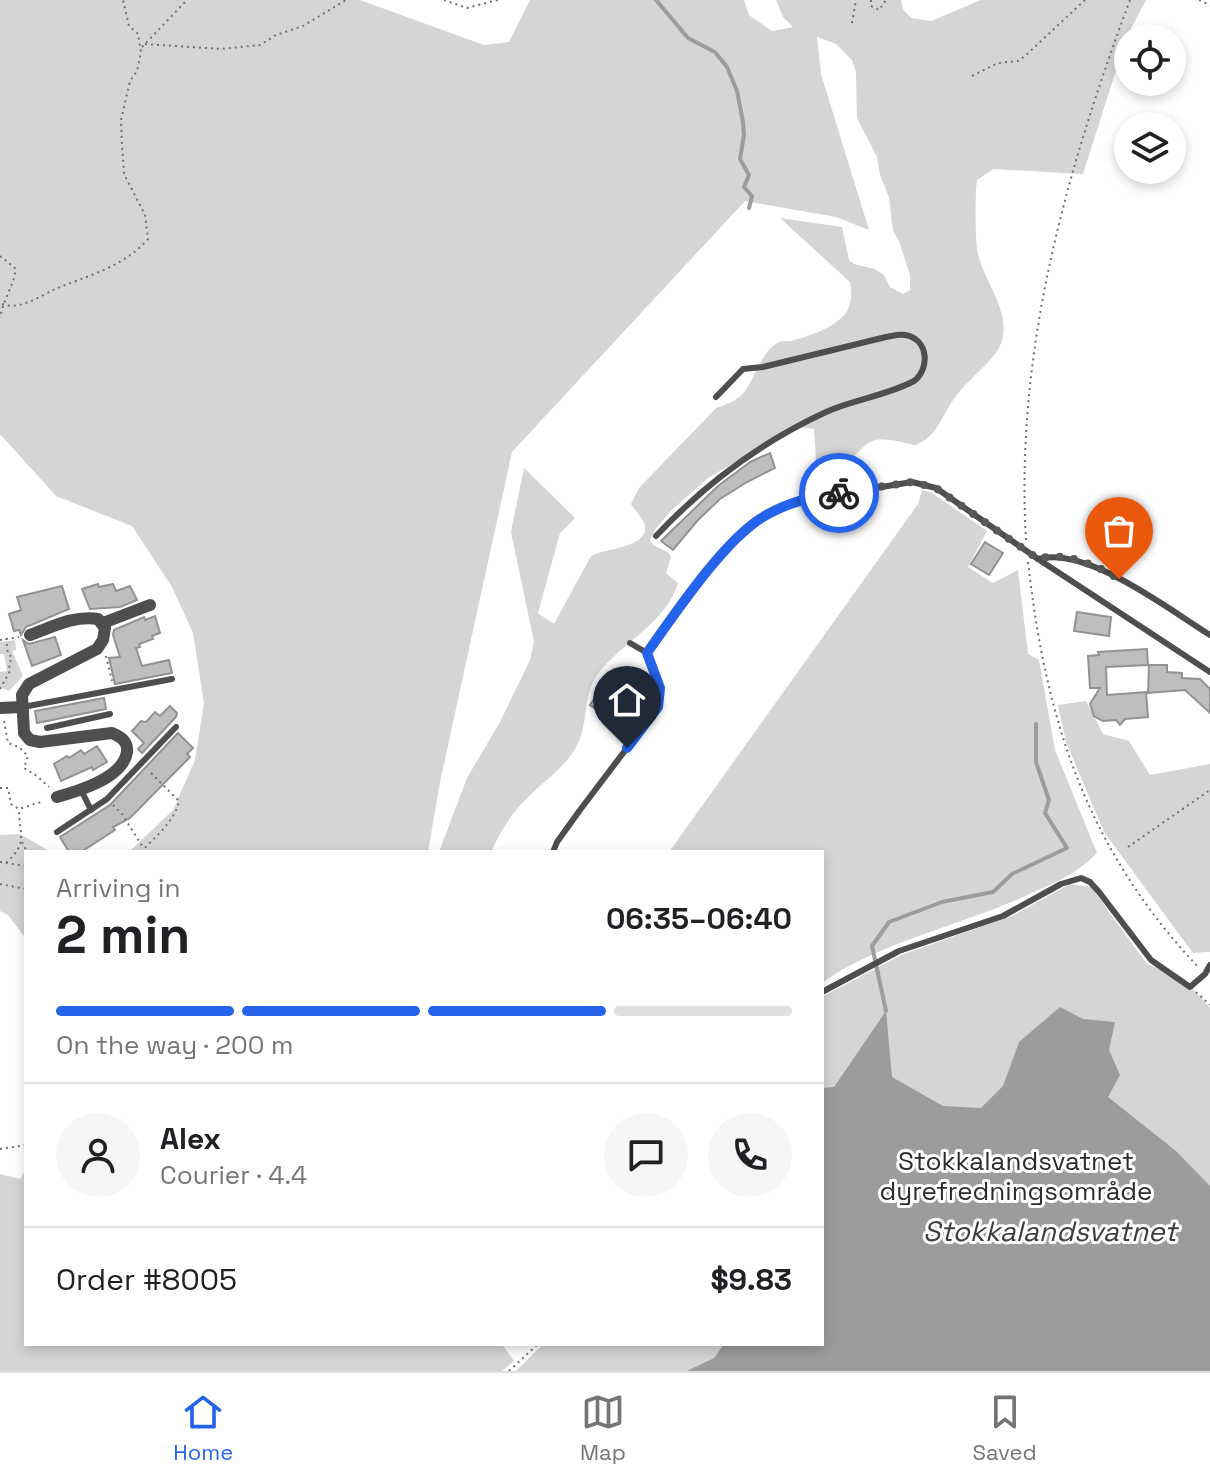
<!DOCTYPE html>
<html lang="en">
<head>
<meta charset="utf-8">
<style>
	body { margin:0; font-family:"Space Grotesk",sans-serif; background:#f6f6f6; color:#202124; height:100vh; display:flex; flex-direction:column; font-size:30px; white-space:nowrap }
	* { box-sizing:border-box; margin:0 }
	p { font-size:26px; color:#757577 }
	.icon { flex:none; width:44px; height:44px; fill:none; stroke:currentColor; stroke-width:2; stroke-linecap:round; stroke-linejoin:round }
	.map { position:relative; flex:1; overflow:hidden }
	.sheet { position:absolute; left:24px; top:850px; width:800px; height:496px; display:flex; flex-direction:column; background:#fff; border-radius:0px; box-shadow:0 4px 12px #0003 }
	.sheet>* { flex:none }
	.fabs { position:absolute; left:1114px; top:24px; display:grid; gap:16px }
	.fabs a { display:grid; place-items:center; width:72px; height:72px; border-radius:50%; background:#fff; box-shadow:0 4px 12px #0003; font-size:40px }
	.pin { position:absolute; display:grid; place-items:center; width:68px; height:68px; color:#fff; margin:-82px -34px; border-radius:50% 50% 50% 0; rotate:-45deg; box-shadow:0 0 8px #0007 }
	.pin .icon { rotate:45deg }
	.courier { position:absolute; display:grid; place-items:center; width:80px; height:80px; margin:-40px; border:6px solid #2563eb; border-radius:50%; background:#fff; color:#222; box-shadow:0 2px 10px #0007 }
	.overview em { font-style:normal; font-weight:700 }
	.overview div { display:flex; flex-direction:column-reverse }
	.overview { display:flex; align-items:center; justify-content:space-between; height:136px; padding:0 32px }
	h1 { font-size:52px; font-weight:700; line-height:60px }
	.bar { display:grid; grid-template-columns:repeat(4,1fr); gap:12px 8px; align-content:center; height:96px; padding:0 32px }
	.bar i { height:10px; border-radius:6px; background:#e0e0e0 }
	.bar .active { background:#2563eb }
	.bar p { grid-column:span 4 }
	.line { display:flex; align-items:center; gap:20px; padding:0 32px; border-top:2px solid #e0e0e0 }
	.line div { flex:1 }
	.round { display:grid; place-items:center; flex:none; width:84px; height:84px; border-radius:42px; background:#f6f6f6 }
	.tab-bar { display:flex; justify-content:space-around; align-items:center; height:112px; border-top:2px solid #e0e0e0; background:#fff; font-size:22px; color:#757577 }
	.tab-bar a { display:grid; justify-items:center; gap:4px }
	.tab-bar .active { color:#2563eb }
	.map>svg:first-child { display:block }
	.green { fill:#d5d5d5 }
	.water { fill:#9c9c9c }
	.lines { fill:none; stroke-linecap:round; stroke-linejoin:round }
	.stream { stroke:#9c9c9c; stroke-width:4 }
	.building { fill:#bebebe; stroke:#929292; stroke-width:2 }
	.path { stroke:#707070; stroke-width:2; stroke-dasharray:2 4; stroke-linecap:butt }
	.lane { stroke:#4e4e4e; stroke-width:6 }
	.street { stroke:#4e4e4e; stroke-width:12 }
	.done { stroke:#595959; stroke-width:8; stroke-dasharray:0 14.4 }
	.route { stroke:#2563eb; stroke-width:10 }
	.labels { text-anchor:middle; stroke-width:6; stroke-linejoin:round; paint-order:stroke }
	.park-label { font-size:26px; fill:#2c2c2c; stroke:#fff }
	.water-label { font-size:28px; font-style:italic; fill:#3d3d3d; stroke:#fff }
</style>
</head>
<body>
<div class="map">
<svg width="1210" height="1371" viewBox="0 0 1210 1371">
	<rect width="100%" height="100%" fill="#fff"/>
	<g class="green">
		<path d="M0,0H360L484,45L509,42L530,0H744L749,15L772,31L793,27L783,17L776,0H901L903,9L911,18L931,21L981,0H1146L1127,36L1083,174L993,169L977,180C975,191 975,244 978,254C985,284 1015,316 999,348C991,363 965,382 954,399C942,415 937,438 915,445C904,443 888,438 876,440C857,443 840,488 816,460L814,429L796,427L708,478L671,511L656,528L650,540L653,545L669,553L671,557L666,573L678,583C667,622 621,643 598,674C581,697 590,725 575,749C563,769 544,781 528,797C512,812 500,832 491,852H439L467,778L500,722L530,660L534,642L511,532L524,468L575,518L560,533L538,613L554,624L591,556C605,548 648,548 645,526C644,519 635,511 631,504L639,488L716,408C728,404 741,399 747,388C756,374 762,351 779,342C781,341 789,341 791,341C807,337 831,329 842,317C852,308 852,295 850,282L780,218L842,227L849,260L854,264L875,269L884,275L890,287L903,294L910,290V275L899,241L893,231L889,197L880,175L877,157L857,118L856,72L852,60L836,44L817,37L821,74L869,230L836,217L745,201L512,452L440,782L428,852H129L173,810L195,760L204,703L193,633L172,587L132,526L56,496L0,434Z"/>
		<path d="M922,490L932,493L987,531L968,567L993,583L1018,570L1028,654L1039,660L1055,750L1097,853C1076,874 1060,880 1034,892C968,924 880,941 822,983V852H669L918,504Z"/>
		<path d="M15,640L16,650L12,651L23,676L9,691L0,687V672L7,671L4,654H0V642Z"/>
		<path d="M1086,701L1103,734L1129,741L1150,775L1210,764V952L1193,953L1104,832L1066,742L1058,705Z"/>
		<path d="M20,834L51,852H26V939L8,915L0,911V835Z"/>
		<path d="M1070,884L1091,887L1147,964L1185,980L1210,1008V1371H516L543,1344H822V997L901,955L1012,916Z"/>
		<path d="M26,1170V1344H502L514,1361L502,1371H0V1174L20,1179Z"/>
	</g>
	<path class="water" d="M1060,1007L1083,1019L1115,1022L1109,1050L1120,1075L1108,1097L1176,1151L1210,1186V1371H687L714,1358L724,1344H822V1088L834,1087L886,1011L892,1077L943,1106L981,1108L1003,1086L1019,1042Z"/>
	<g class="lines">
		<g class="stream">
			<path d="M656,0L688,38L715,52L727,67L737,91L743,122L744,135L740,159L749,175L744,187L752,196L749,208"/>
			<path d="M886,1011L872,946L889,922L942,902L993,892L1012,874L1067,848L1045,813L1049,800L1036,762V724"/>
		</g>
	</g>
	<g class="building">
		<path d="M770,453L775,468L747,482L720,499L698,520L673,550L661,541L718,486L750,462Z"/>
		<path d="M985,542L1003,553L989,575L971,564Z"/>
		<path d="M98,584L99,587L113,584L116,591L130,586L137,600L120,607L90,609L82,589Z"/>
		<path d="M62,586L69,609L26,627L21,635L19,630L14,631L9,614L21,610L17,597Z"/>
		<path d="M1077,612L1111,617L1109,636L1074,631Z"/>
		<path d="M155,616L160,633L152,636L153,639L139,644L140,647L136,648L142,666L169,660L172,673L115,684L109,658L120,657L113,635L114,630L144,617L145,620Z"/>
		<path d="M55,637L61,655L32,666L23,640L29,644Z"/>
		<path d="M1147,649L1148,665L1106,667L1107,695L1146,692L1148,717L1125,719L1120,725L1116,720L1103,721L1094,716L1090,704L1100,688H1090L1088,656L1099,655L1098,652Z"/>
		<path d="M1149,665H1167V672L1182,673V678L1200,679L1210,689V713L1185,690L1148,693Z"/>
		<path d="M614,670L640,689L617,724L590,705Z"/>
		<path d="M104,698L106,709L37,723L35,711Z"/>
		<path d="M170,706L177,713L176,717L142,753L138,749L144,743L132,731L141,721L146,722L155,712L160,716Z"/>
		<path d="M178,733L193,748L187,754L190,757L130,818L113,827L115,830L81,852H69L60,837L110,805Z"/>
		<path d="M97,746L107,762L93,770L92,767L61,781L54,764L67,756L69,758L81,750L84,754Z"/>
	</g>
	<g class="lines">
		<g class="path">
			<path d="M444,0L467,8L498,0"/>
			<path d="M871,0V6L879,10L886,0"/>
			<path d="M1199,0L1210,5"/>
			<path d="M852,23L856,0"/>
			<path d="M145,44L221,49L260,45L276,35L303,26L346,0"/>
			<path d="M142,47L187,0"/>
			<path d="M972,76L998,63L1018,61L1025,56L1085,0"/>
			<path d="M0,256L16,269C13,287 3,300 0,318"/>
			<path d="M2,304C19,311 40,296 55,289C87,276 124,267 148,239L145,215L124,174L122,145L121,120L130,81L137,71L141,52L138,34L129,26L123,0"/>
			<path d="M1026,540C1015,353 1065,174 1130,0"/>
			<path d="M1028,562C1046,722 1087,849 1199,968"/>
			<path d="M0,640L19,637"/>
			<path d="M106,656L112,681"/>
			<path d="M0,689L10,671L9,664L12,658L8,653L6,639"/>
			<path d="M4,721L8,743L19,747L28,756L24,768L37,776L49,787"/>
			<path d="M0,788H8L11,804L19,809L44,801"/>
			<path d="M113,805L122,814L144,849"/>
			<path d="M22,842L27,852"/>
			<path d="M1128,847L1210,790"/>
			<path d="M141,852C155,837 175,821 179,801L149,771"/>
			<path d="M0,862L26,866"/>
			<path d="M6,863C29,842 19,834 19,810"/>
			<path d="M0,884L26,889"/>
			<path d="M1196,992L1210,1005"/>
			<path d="M0,1149L26,1145"/>
			<path d="M509,1371L538,1344"/>
		</g>
		<g class="lane">
			<path d="M656,536C705,484 761,442 826,412C854,399 886,396 914,381C930,369 929,339 905,335C899,334 892,336 886,337L763,367L743,369L716,397"/>
			<path d="M1038,559C1087,546 1168,609 1210,635"/>
			<path d="M630,643L647,653L723,552L762,518L802,500L912,482L936,488L1038,559L1210,672"/>
			<path d="M23,707L172,679"/>
			<path d="M47,728L110,714"/>
			<path d="M81,790L91,810"/>
			<path d="M57,832L107,799L176,727"/>
			<path d="M553,852L557,842L580,810L658,707L660,688L647,653"/>
			<path d="M822,992L899,951L1003,916L1061,884L1081,878L1090,882L1099,892L1151,960L1190,987L1205,974L1210,965"/>
		</g>
		<g class="street">
			<path d="M103,623L150,605"/>
			<path d="M30,635C52,627 74,615 98,619L105,628L103,640L97,649L29,684L22,695L24,733L30,740L40,742L112,733C121,737 128,741 127,752C123,778 79,791 57,797"/>
			<path d="M0,708L23,707"/>
		</g>
	</g>
	<g class="lines">
		<path class="done" d="M839,493L912,482L936,488L1038,559C1065,551 1096,565 1119,579"/>
		<path class="route" d="M627,748L658,707L660,688L647,653C674,615 724,540 763,517C786,503 813,496 839,493"/>
	</g>
	<g class="labels">
		<g class="park-label">
			<text x="1016" y="1170">Stokkalandsvatnet<tspan x="1016" dy="30">dyrefredningsområde</tspan></text>
		</g>
		<g class="water-label">
			<text x="1050" y="1241">Stokkalandsvatnet</text>
		</g>
	</g>
</svg>
<div class="fabs">
<a><svg class="icon" aria-label="locate" viewBox="0 0 24 24"><circle cx="12" cy="12" r="6"/><path d="M12 2v4M12 18v4M2 12h4M18 12h4"/></svg></a>
<a><svg class="icon" aria-label="layers" viewBox="0 0 24 24"><path d="M12 4l9 5-9 5-9-5zM3 14l9 5 9-5"/></svg></a>
</div>
<div class="pin" style="left:1119px;top:579px;background:#ea580c"><svg class="icon" aria-label="bag" viewBox="0 0 24 24"><path d="M5 8h14l-1 12H6zM9 8a3 3 0 0 1 6 0"/></svg></div>
<div class="pin" style="left:627px;top:748px;background:#1f2937"><svg class="icon" aria-label="home" viewBox="0 0 24 24"><path d="M3 11l9-7 9 7M6 9v11h12V9"/></svg></div>
<div class="courier" style="left:839px;top:493px"><svg class="icon" aria-label="bike" viewBox="0 0 24 24"><circle cx="6" cy="16" r="4"/><circle cx="18" cy="16" r="4"/><path d="M6 16l4-8h5l3 8M10 8l3 8H6M13 5h3"/></svg></div>
<section class="sheet">
<div class="overview"><div><h1>2 min</h1><p>Arriving in</p></div><em>06:35–06:40</em></div>
<div class="bar"><i class="active"></i><i class="active"></i><i class="active"></i><i></i><p>On the way · 200 m</p></div>
<div class="line" style="height:144px"><a class="round"><svg class="icon" aria-label="person" viewBox="0 0 24 24"><circle cx="12" cy="8" r="4"/><path d="M4 21q1-7 8-7t8 7"/></svg></a><div><b>Alex</b><p>Courier · 4.4</p></div><a class="round"><svg class="icon" aria-label="chat" viewBox="0 0 24 24"><path d="M4 5h16v11H9l-5 4z"/></svg></a><a class="round"><svg class="icon" aria-label="phone" viewBox="0 0 24 24"><path d="M5 4h4l2 5-3 2q2 4 5 5l2-3 5 2v4C11 20 4 13 5 4z"/></svg></a></div>
<div class="line" style="height:104px"><div>Order #8005</div><b>$9.83</b></div>
</section>
</div>
<nav class="tab-bar">
<a class="active"><svg class="icon" aria-label="home" viewBox="0 0 24 24"><path d="M3 11l9-7 9 7M6 9v11h12V9"/></svg>Home</a>
<a><svg class="icon" aria-label="map" viewBox="0 0 24 24"><path d="M3 6l6-2 6 2 6-2v14l-6 2-6-2-6 2zM9 4v14M15 6v14"/></svg>Map</a>
<a><svg class="icon" aria-label="saved" viewBox="0 0 24 24"><path d="M7 4h10v16l-5-4-5 4z"/></svg>Saved</a>
</nav>
</body>
</html>
